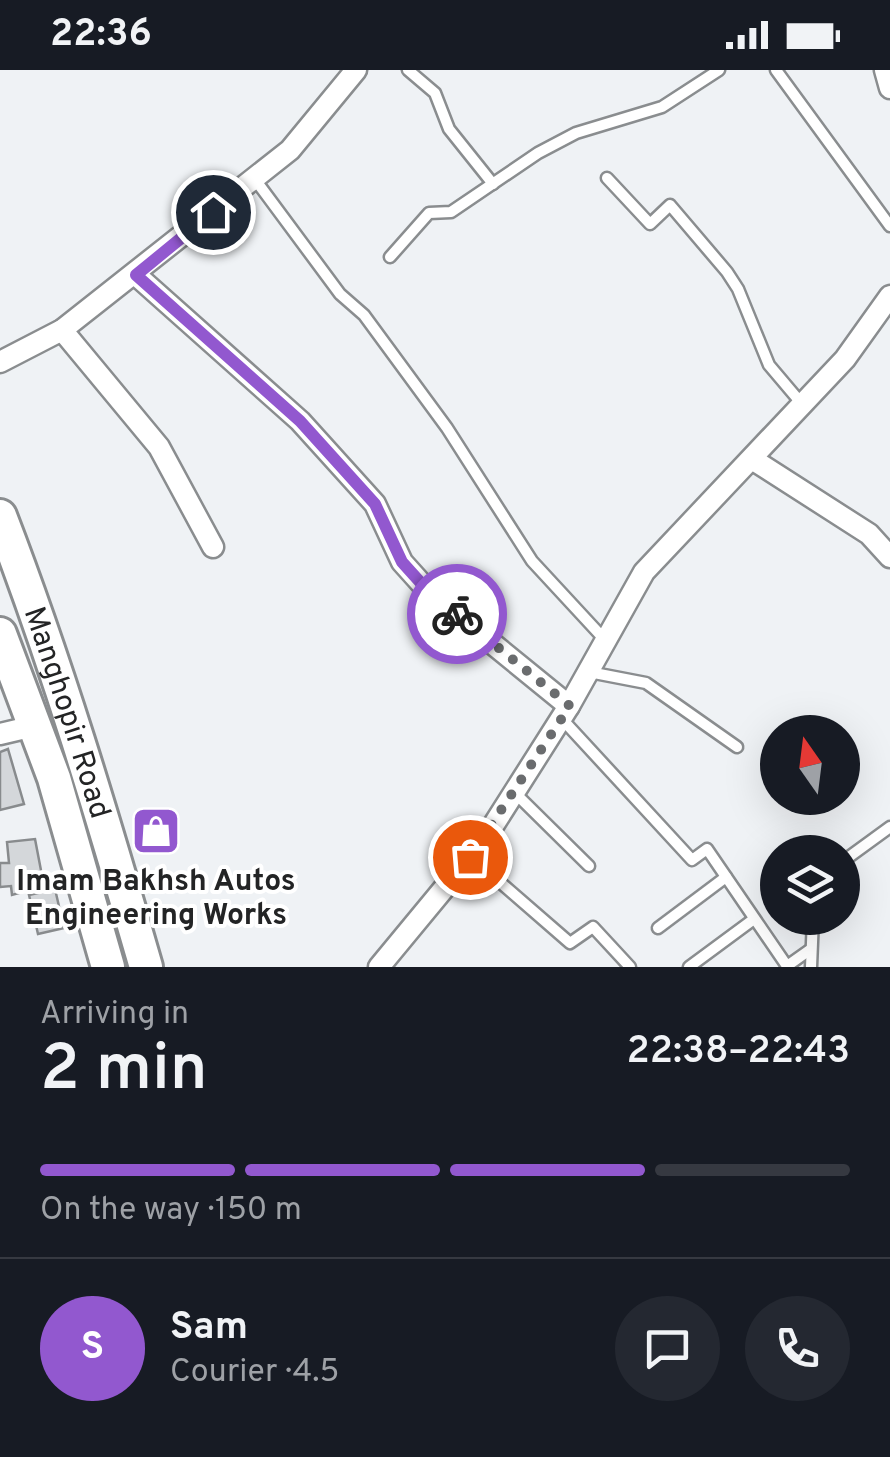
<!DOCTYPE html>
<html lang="en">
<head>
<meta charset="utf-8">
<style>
	body { margin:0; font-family:Overpass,sans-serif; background:#242831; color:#f1f3f6; height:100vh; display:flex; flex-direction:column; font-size:38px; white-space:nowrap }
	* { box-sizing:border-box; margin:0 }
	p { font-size:32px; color:#9ea1a6 }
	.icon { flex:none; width:55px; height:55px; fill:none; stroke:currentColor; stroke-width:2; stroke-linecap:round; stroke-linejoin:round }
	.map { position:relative; height:897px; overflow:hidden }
	.details { display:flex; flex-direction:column; background:#171b24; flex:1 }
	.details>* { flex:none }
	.needle { width:65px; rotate:346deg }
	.buttons { position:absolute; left:760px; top:645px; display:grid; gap:20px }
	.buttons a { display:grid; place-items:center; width:100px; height:100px; border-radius:50%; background:#171b24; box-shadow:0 10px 40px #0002; font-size:50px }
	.pin { position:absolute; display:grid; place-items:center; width:85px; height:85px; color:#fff; margin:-42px; border:5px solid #fff; border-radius:50%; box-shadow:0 2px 10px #0007 }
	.courier { position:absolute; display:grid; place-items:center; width:100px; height:100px; margin:-50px; border:8px solid #9258cf; border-radius:50%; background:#fff; color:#222; box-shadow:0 2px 12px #0007 }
	.overview em { font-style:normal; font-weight:600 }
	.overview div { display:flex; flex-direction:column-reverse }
	.overview { display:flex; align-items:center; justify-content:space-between; height:170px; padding:0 40px }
	h1 { font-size:65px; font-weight:600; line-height:75px }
	.bar { display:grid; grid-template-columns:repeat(4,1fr); gap:15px 10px; align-content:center; height:120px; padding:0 40px }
	.bar i { height:12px; border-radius:8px; background:#363941 }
	.bar .active { background:#9258cf }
	.bar p { grid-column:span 4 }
	.line { display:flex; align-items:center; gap:25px; padding:0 40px; border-top:2px solid #363941 }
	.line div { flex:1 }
	.round { display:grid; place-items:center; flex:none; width:105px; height:105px; border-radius:52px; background:#242831 }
	.status { display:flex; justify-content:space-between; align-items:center; height:70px; padding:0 50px; background:#171b24; direction:ltr }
	.status svg { height:28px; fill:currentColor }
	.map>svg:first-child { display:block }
	.building { fill:#d4d7da; stroke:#888b8d; stroke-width:2.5 }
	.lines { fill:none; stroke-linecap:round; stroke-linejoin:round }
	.service-casing { stroke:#8a8d8f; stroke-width:15 }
	.minor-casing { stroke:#8a8d8f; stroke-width:25 }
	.primary-casing { stroke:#8a8d8f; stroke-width:38 }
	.service { stroke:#fff; stroke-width:10 }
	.minor { stroke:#fff; stroke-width:20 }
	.primary { stroke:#fff; stroke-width:32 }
	.done { stroke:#6a6c6e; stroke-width:10; stroke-dasharray:0 18 }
	.route { stroke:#9258cf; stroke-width:12 }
	.labels { text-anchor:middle; stroke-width:8; stroke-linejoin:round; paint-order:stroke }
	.street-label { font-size:30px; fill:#232425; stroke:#fff }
	.poi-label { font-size:30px; font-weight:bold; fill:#232425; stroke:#fff }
</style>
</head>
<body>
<div class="status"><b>22:36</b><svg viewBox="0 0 49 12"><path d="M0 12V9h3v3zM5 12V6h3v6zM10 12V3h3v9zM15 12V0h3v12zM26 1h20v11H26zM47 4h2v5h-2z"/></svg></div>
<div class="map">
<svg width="890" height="897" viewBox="0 0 890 897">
	<rect width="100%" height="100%" fill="#eff2f5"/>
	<g class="building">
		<path d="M8,679L24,734L0,740V682Z"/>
		<path d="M35,769L44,816L12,825L11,816L0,817V793H9L7,772Z"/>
		<path d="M55,819L64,858L38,864L29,825Z"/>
	</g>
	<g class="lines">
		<g class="service-casing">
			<g id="service">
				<path d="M408,0L435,23L449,59L493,114"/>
				<path d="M776,0L890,156"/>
				<path d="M254,108L340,224L364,245L447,358L532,491L606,571"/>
				<path d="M607,108L650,154L670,135L727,202L738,219L769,295L802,334"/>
				<path d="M390,187L429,143L451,142L538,83L576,63L662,37L719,0"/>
				<path d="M589,602L646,613L737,677"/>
				<path d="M562,649L692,790L707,779L787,896L811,879"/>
				<path d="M515,723L589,796"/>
				<path d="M471,787L570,873L593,857L630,897"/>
				<path d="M842,792L890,757"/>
				<path d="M658,858L726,807"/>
				<path d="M689,897L754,849"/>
				<path d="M811,897L813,848"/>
			</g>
		</g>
		<g class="minor-casing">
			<g id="minor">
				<path d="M885,0L890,18"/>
				<path d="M136,205L300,351L375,434L402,492L429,522L569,636"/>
				<path d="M62,260L159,377L213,477"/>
				<path d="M0,292L62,260L290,80L356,0"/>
				<path d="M752,389L869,464L890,487"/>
				<path d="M0,664L34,656"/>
				<path d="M379,897L484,770L569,636L644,502L845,289L890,226"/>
			</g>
		</g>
		<g class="primary-casing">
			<g id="primary">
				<path id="s1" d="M0,446C57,594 102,745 146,897"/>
				<path d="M0,564L54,708L108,897"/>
			</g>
		</g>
		<use href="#service" class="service"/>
		<use href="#minor" class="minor"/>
		<use href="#primary" class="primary"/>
	</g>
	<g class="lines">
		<path class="done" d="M457,544L570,636L470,787"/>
		<path class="route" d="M213,142L136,205L300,351L375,434L402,492L429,522L457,544"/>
	</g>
	<defs>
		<g id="shop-square" transform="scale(2.5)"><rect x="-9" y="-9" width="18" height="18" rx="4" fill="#9258cf" stroke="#fff"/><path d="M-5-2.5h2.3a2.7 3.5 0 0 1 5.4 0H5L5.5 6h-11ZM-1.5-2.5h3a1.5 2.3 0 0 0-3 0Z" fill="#fff"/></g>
	</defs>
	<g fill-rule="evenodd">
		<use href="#shop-square" x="156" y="761"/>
	</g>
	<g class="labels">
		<g class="street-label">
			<text dy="10" stroke="none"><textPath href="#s1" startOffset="208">Manghopir Road</textPath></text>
		</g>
		<g class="poi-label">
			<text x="156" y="820">Imam Bakhsh Autos<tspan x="156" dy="34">Engineering Works</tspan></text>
		</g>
	</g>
</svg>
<div class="buttons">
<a><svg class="needle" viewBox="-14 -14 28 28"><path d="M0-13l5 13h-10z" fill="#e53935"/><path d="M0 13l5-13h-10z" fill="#9ea1a6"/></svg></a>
<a><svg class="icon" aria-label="layers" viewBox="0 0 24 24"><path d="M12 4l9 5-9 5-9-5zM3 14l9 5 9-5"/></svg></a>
</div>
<div class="pin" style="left:470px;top:787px;background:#ea580c"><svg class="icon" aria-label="bag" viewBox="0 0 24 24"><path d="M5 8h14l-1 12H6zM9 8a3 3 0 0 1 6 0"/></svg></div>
<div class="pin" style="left:213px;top:142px;background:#1f2937"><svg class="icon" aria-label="home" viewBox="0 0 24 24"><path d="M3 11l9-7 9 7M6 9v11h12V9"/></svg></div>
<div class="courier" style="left:457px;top:544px"><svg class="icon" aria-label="bike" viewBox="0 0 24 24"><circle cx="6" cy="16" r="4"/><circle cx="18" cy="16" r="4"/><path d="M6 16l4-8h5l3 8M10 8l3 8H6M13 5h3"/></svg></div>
</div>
<section class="details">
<div class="overview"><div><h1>2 min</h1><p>Arriving in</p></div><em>22:38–22:43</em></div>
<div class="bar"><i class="active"></i><i class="active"></i><i class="active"></i><i></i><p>On the way · 150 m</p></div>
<div class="line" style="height:180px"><b class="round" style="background:#9258cf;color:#fff">S</b><div><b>Sam</b><p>Courier · 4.5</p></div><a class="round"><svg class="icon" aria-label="chat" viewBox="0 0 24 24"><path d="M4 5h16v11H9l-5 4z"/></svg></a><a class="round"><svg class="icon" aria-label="phone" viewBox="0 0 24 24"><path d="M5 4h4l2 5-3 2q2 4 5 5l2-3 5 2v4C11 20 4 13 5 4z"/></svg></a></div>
</section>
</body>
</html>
